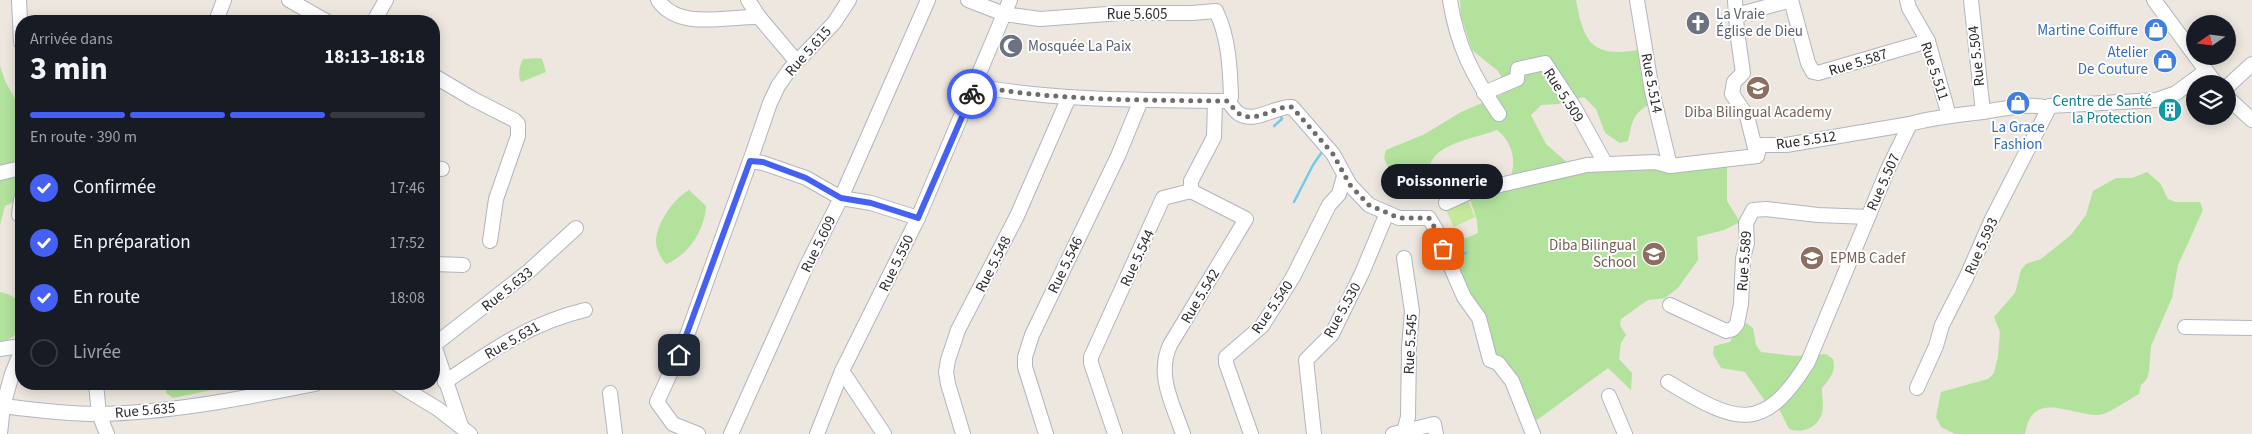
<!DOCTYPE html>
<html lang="fr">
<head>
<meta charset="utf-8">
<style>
	body { margin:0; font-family:"Source Sans 3",sans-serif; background:#242831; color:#f1f3f6; height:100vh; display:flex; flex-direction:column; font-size:19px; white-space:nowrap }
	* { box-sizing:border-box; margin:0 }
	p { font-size:16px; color:#9ea1a6 }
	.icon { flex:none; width:28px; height:28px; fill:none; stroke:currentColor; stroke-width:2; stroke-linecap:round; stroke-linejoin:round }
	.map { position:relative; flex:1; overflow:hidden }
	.drawer { position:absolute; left:15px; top:15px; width:425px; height:375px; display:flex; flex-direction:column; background:#171b24; border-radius:20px; box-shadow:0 2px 12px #0003 }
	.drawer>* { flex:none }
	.needle { width:32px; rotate:256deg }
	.fabs { position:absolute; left:2186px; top:15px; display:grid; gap:10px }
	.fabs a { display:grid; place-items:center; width:50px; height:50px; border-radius:50%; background:#171b24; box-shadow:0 2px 12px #0003; font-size:25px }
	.pin { position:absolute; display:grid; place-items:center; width:42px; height:42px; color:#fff; margin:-21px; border-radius:10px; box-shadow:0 2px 8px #0006 }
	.courier { position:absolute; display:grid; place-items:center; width:50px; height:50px; margin:-25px; border:4px solid #4560f4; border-radius:50%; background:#fff; color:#222; box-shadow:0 1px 6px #0007 }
	.bubble { position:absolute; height:35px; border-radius:18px; background:#171b24; box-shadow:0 2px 12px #0003; font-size:16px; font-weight:700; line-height:35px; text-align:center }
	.overview em { font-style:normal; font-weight:700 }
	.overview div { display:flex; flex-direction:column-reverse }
	.overview { display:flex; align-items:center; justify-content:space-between; height:85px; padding:0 15px }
	h1 { font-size:32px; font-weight:700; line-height:38px }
	.bar { display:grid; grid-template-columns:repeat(4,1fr); gap:8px 5px; align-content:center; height:60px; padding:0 15px }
	.bar i { height:6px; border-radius:4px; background:#363941 }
	.bar .active { background:#4560f4 }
	.bar p { grid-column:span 4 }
	ol { padding:0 15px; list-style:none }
	li { display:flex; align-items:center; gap:15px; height:55px }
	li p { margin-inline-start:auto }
	li .icon { padding:5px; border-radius:50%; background:#4560f4; color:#fff; stroke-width:4 }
	li:last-child { color:#9ea1a6 }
	li i { width:28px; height:28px; border:2px solid #363941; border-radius:50% }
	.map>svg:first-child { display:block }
	.green { fill:#b3e29d }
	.pitch { fill:#c5e89a }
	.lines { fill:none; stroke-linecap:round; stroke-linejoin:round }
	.stream { stroke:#76c9eb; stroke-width:2.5 }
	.minor-casing { stroke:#b2b5bf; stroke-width:16 }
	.minor { stroke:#fff; stroke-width:14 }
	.done { stroke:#706d6b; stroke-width:5; stroke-dasharray:0 9 }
	.route { stroke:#4560f4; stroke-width:6 }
	.labels { text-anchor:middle; stroke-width:4; stroke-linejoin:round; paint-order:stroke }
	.street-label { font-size:15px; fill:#2c2c2c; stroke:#fff }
	.worship-label { font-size:15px; fill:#5b616d; stroke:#fff; text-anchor:start }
	.shop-label { font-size:15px; fill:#366cbe; stroke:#fff; text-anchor:end }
	.culture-label { font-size:15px; fill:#0d838f; stroke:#fff; text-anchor:end }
	.education-label { font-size:15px; fill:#785e54; stroke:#fff }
</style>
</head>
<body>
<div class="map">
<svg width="2252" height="434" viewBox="0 0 2252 434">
	<rect width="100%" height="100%" fill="#ede7df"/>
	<g class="green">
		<path d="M1460,0H1576C1584,47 1595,58 1643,49L1653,102C1632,114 1633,119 1628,141L1620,143L1605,133L1596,109L1584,97L1558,104L1541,105L1531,115L1546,144L1579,173L1633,167L1664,171L1727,164V201L1740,222L1724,230L1697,237L1698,260L1678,288L1665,298L1648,300L1621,319L1620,325L1626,335L1621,343L1619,359L1632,373L1631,390L1608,368L1537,420C1492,370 1470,302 1446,240L1466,238L1478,233L1477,220L1469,196L1509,180C1518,163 1512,141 1497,130C1478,137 1452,141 1437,154C1428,162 1429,172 1425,182C1423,185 1420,188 1417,189C1399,196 1390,170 1384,158L1386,150L1425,134L1461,112L1503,94L1502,78L1498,71L1472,50L1461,16Z"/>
		<path d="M539,58L542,59L546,72L521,82C517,75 520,65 523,59Z"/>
		<path d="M0,66L5,81L21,110V184L12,203L5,206L0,225Z"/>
		<path d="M2147,172L2160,183L2168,199L2176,202H2200L2203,210L2178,265L2172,298L2151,346L2149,371L2147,379L2141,385L2139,394C2130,399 2107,415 2098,415C2069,415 2032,389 2025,434H1955L1941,427L1936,417L1941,392L1988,379L1994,373L1998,356L2000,332L1994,317L2015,293L2021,270L2026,264L2041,259L2071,235L2086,215L2093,191L2116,178H2132Z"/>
		<path d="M689,190L706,206C705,229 688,256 666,264C660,257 655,248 656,238C658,222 674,198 689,190Z"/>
		<path d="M0,292L8,294L21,302L14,336L0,344Z"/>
		<path d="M1746,323L1753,328L1756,345L1761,352L1794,356L1826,354L1833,359C1836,372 1830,378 1822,388C1822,396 1824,406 1822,413C1818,428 1801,434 1789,429L1778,407H1769L1745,372L1721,368L1713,354L1714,346L1730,342L1738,328Z"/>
		<path d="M166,384H241L173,398L166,393Z"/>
	</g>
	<path class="pitch" d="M1466,196L1475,217L1454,227L1444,206Z"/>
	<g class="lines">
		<g class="stream">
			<path d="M1274,126L1282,119L1279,114"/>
			<path d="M1294,202L1313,165L1324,149"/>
			<path d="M1444,240L1461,235"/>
			<path d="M1451,256L1466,253"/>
		</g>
		<g class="minor-casing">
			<g id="minor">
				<path d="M19,0L21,42"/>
				<path d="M289,0L326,21"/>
				<path d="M658,0C679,31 727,16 759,17"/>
				<path d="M748,0L759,17L797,62"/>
				<path d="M968,0L1004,14L1040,19L1121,13H1192L1216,11C1229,38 1230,68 1231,97L1227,101"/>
				<path d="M1450,0C1457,46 1473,76 1499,114"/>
				<path d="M1637,0L1652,91L1670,166"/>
				<path d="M1735,0L1737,31L1743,73L1734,82L1732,94L1747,116L1757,156L1760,145H1786L1910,124"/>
				<path d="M1907,0L1909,8L1928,41L1949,116"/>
				<path d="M1971,0L1983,112"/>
				<path d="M2154,0L2216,84"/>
				<path d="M1737,15L1791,0L1808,63L1813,72L1818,73L1928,41"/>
				<path d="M216,21L224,0"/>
				<path d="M374,21L386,0"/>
				<path d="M434,76L473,99L514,120L518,124V136L496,199L490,241"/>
				<path d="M975,86C1058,101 1143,100 1227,101C1231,104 1234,110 1238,113C1255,125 1276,105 1292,107L1333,154L1350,185L1369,205L1399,218H1429L1438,233L1443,249L1464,297L1479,318L1490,360L1498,363L1512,381L1533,434"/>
				<path d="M2228,86L2252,64"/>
				<path d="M1484,93L1517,79L1518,69L1545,63L1574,107L1605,163"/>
				<path d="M2228,98L2252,120"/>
				<path d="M750,161L770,103L778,86L790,69L834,23L849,0"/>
				<path d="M434,168L442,169"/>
				<path d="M0,173L21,168"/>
				<path d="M1446,203L1470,192L1491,187L1587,165L1655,162L1670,166L1757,156"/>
				<path d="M19,215L21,200"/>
				<path d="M434,264L463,265"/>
				<path d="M1670,305L1726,331L1733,329L1737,324L1741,304L1743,258L1747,243L1746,223L1753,210L1766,209L1818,215L1868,217"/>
				<path d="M2185,327L2252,328"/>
				<path d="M0,349L21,346"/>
				<path d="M445,382C491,351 530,323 585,310"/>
				<path d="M1668,382C1737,424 1763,434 1808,362L1888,169L1910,124C1934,117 1958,115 1983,112C2004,109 2029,102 2049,108L2050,106L2156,100L2176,93L2206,71"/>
				<path d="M96,384L99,414L107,434"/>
				<path d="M397,384L438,409L470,434"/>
				<path d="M1917,388L1936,346L1942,325L1966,278L1992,219L2050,106"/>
				<path d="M610,393L615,434"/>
				<path d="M1609,396L1625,434"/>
				<path d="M3,406L12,374L21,352"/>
				<path d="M461,426L434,345L529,271L576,228"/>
				<path d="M1404,431L1408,417L1409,348L1412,311L1404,258"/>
				<path d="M0,434L3,406C34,410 66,414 97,414C170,413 244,398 315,384"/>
				<path d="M698,434L673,424L657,402L685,341L750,161L763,163L806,178L841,198L871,203L918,218"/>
				<path d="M731,434L806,267L841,198L928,0"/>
				<path d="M817,434L842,371"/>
				<path d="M884,434L842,371L918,218L1010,0"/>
				<path d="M963,434L948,384L946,372L948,360L958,330L1017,216L1069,97"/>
				<path d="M1046,434L1025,367V357L1032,335L1118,156L1141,100"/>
				<path d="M1115,434L1091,363V357L1163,198L1191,191V181L1214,137L1215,101"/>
				<path d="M1183,434C1173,404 1156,376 1170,345L1246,219L1191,191"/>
				<path d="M1251,434L1226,363V357L1262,326L1293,277L1329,205L1339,194L1344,176"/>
				<path d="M1314,434L1306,360L1332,334L1362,273L1387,213"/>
				<path d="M1393,434L1434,424L1436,434"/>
			</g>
		</g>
		<use href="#minor" class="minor"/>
	</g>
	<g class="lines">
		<path class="done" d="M972,94L975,86C1058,101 1143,100 1227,101C1231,104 1234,110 1238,113C1255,125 1275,105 1292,107L1333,154L1350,185L1369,205L1399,218H1429L1438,233L1443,249"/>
		<path class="route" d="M679,355L750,161L763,162L806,178L841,198L871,203L918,218L972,94"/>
	</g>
	<defs>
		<g id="church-disc" transform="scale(1.25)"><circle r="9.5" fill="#6b7280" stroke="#fff"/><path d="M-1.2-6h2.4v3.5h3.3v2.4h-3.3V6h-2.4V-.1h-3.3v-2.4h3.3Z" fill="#fff"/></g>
		<g id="shop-disc" transform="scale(1.25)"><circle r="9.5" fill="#3f7fe0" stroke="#fff"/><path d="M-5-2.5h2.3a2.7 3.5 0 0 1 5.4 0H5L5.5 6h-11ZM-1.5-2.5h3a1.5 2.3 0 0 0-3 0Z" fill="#fff"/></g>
		<g id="mosque-disc" transform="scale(1.25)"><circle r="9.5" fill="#6b7280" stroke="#fff"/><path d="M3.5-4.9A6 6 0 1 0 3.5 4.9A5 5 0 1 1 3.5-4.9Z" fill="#fff"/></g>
		<g id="school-disc" transform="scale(1.25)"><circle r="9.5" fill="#8d6e63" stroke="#fff"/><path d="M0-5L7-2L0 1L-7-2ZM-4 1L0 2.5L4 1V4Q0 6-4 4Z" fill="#fff"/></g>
		<g id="building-disc" transform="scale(1.25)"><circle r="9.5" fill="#0f9aa8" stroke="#fff"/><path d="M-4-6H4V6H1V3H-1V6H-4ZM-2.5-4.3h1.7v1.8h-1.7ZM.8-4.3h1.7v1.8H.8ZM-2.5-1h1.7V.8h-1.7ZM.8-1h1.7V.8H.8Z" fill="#fff"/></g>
	</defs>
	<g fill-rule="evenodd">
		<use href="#church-disc" x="1698" y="23"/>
		<use href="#shop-disc" x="2156" y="30"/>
		<use href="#mosque-disc" x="1011" y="46"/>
		<use href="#shop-disc" x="2165" y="61"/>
		<use href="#school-disc" x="1758" y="88"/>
		<use href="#shop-disc" x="2018" y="103"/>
		<use href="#building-disc" x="2170" y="110"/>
		<use href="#school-disc" x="1654" y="254"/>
		<use href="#school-disc" x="1812" y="258"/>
	</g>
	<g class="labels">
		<g class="street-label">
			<text x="1137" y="19">Rue 5.605</text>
			<text transform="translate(808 51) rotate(-48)" y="5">Rue 5.615</text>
			<text transform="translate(1976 56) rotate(-96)" y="5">Rue 5.504</text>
			<text transform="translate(1858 62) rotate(-17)" y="5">Rue 5.587</text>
			<text transform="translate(1935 71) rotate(72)" y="5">Rue 5.511</text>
			<text transform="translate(1652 83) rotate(79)" y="5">Rue 5.514</text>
			<text transform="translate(1564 95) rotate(57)" y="5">Rue 5.509</text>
			<text transform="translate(1806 140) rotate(-8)" y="5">Rue 5.512</text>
			<text transform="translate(1883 182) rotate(-66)" y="5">Rue 5.507</text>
			<text transform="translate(818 244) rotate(-64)" y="5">Rue 5.609</text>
			<text transform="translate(1981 246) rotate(-66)" y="5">Rue 5.593</text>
			<text transform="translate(1137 258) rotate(-65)" y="5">Rue 5.544</text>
			<text transform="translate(1744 261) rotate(-86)" y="5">Rue 5.589</text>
			<text transform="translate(896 263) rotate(-64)" y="5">Rue 5.550</text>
			<text transform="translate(993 264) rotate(-63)" y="5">Rue 5.548</text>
			<text transform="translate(1065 265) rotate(-64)" y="5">Rue 5.546</text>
			<text transform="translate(507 289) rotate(-39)" y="5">Rue 5.633</text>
			<text transform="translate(1200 296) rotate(-59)" y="5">Rue 5.542</text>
			<text transform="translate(1272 307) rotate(-55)" y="5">Rue 5.540</text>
			<text transform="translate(1342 310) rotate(-61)" y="5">Rue 5.530</text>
			<text transform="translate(512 340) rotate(-30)" y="5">Rue 5.631</text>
			<text transform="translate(1410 344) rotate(-87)" y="5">Rue 5.545</text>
			<text transform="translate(145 410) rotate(-5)" y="5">Rue 5.635</text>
		</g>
		<g class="worship-label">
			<text x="1716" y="19">La Vraie<tspan x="1716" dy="17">Église de Dieu</tspan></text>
			<text x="1028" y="51">Mosquée La Paix</text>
		</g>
		<g class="shop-label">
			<text x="2138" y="35">Martine Coiffure</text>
			<text x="2148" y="57">Atelier<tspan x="2148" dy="17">De Couture</tspan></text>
			<text x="2018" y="132" text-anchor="middle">La Grace<tspan x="2018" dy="17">Fashion</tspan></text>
		</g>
		<g class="culture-label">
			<text x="2152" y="106">Centre de Santé<tspan x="2152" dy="17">la Protection</tspan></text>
		</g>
		<g class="education-label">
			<text x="1758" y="117">Diba Bilingual Academy</text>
			<text x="1636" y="250" text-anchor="end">Diba Bilingual<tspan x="1636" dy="17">School</tspan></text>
			<text x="1830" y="263" text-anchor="start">EPMB Cadef</text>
		</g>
	</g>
</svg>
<div class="fabs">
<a><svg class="needle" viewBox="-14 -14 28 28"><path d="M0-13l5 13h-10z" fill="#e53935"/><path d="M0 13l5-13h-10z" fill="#9ea1a6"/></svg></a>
<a><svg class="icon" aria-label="layers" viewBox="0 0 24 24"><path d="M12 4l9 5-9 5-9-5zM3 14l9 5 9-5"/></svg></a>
</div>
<div class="pin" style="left:1443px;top:249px;background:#ea580c"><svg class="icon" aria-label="bag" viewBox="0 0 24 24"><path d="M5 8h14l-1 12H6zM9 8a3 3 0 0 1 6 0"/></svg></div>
<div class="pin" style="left:679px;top:355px;background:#1f2937"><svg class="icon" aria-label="home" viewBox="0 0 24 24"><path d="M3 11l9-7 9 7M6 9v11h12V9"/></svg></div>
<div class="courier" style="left:972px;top:94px"><svg class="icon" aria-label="bike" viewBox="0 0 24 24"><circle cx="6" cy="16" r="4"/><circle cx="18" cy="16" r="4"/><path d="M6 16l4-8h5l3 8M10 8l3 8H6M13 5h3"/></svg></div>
<div class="bubble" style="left:1381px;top:164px;width:122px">Poissonnerie</div>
<section class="drawer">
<div class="overview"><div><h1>3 min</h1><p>Arrivée dans</p></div><em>18:13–18:18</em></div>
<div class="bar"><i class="active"></i><i class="active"></i><i class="active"></i><i></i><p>En route · 390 m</p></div>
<ol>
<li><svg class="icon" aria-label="check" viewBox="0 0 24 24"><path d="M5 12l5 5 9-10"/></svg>Confirmée<p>17:46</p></li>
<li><svg class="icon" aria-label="check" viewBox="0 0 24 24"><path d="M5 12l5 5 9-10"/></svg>En préparation<p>17:52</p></li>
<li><svg class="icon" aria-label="check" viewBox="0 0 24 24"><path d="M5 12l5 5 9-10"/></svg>En route<p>18:08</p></li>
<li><i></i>Livrée</li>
</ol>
</section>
</div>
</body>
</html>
